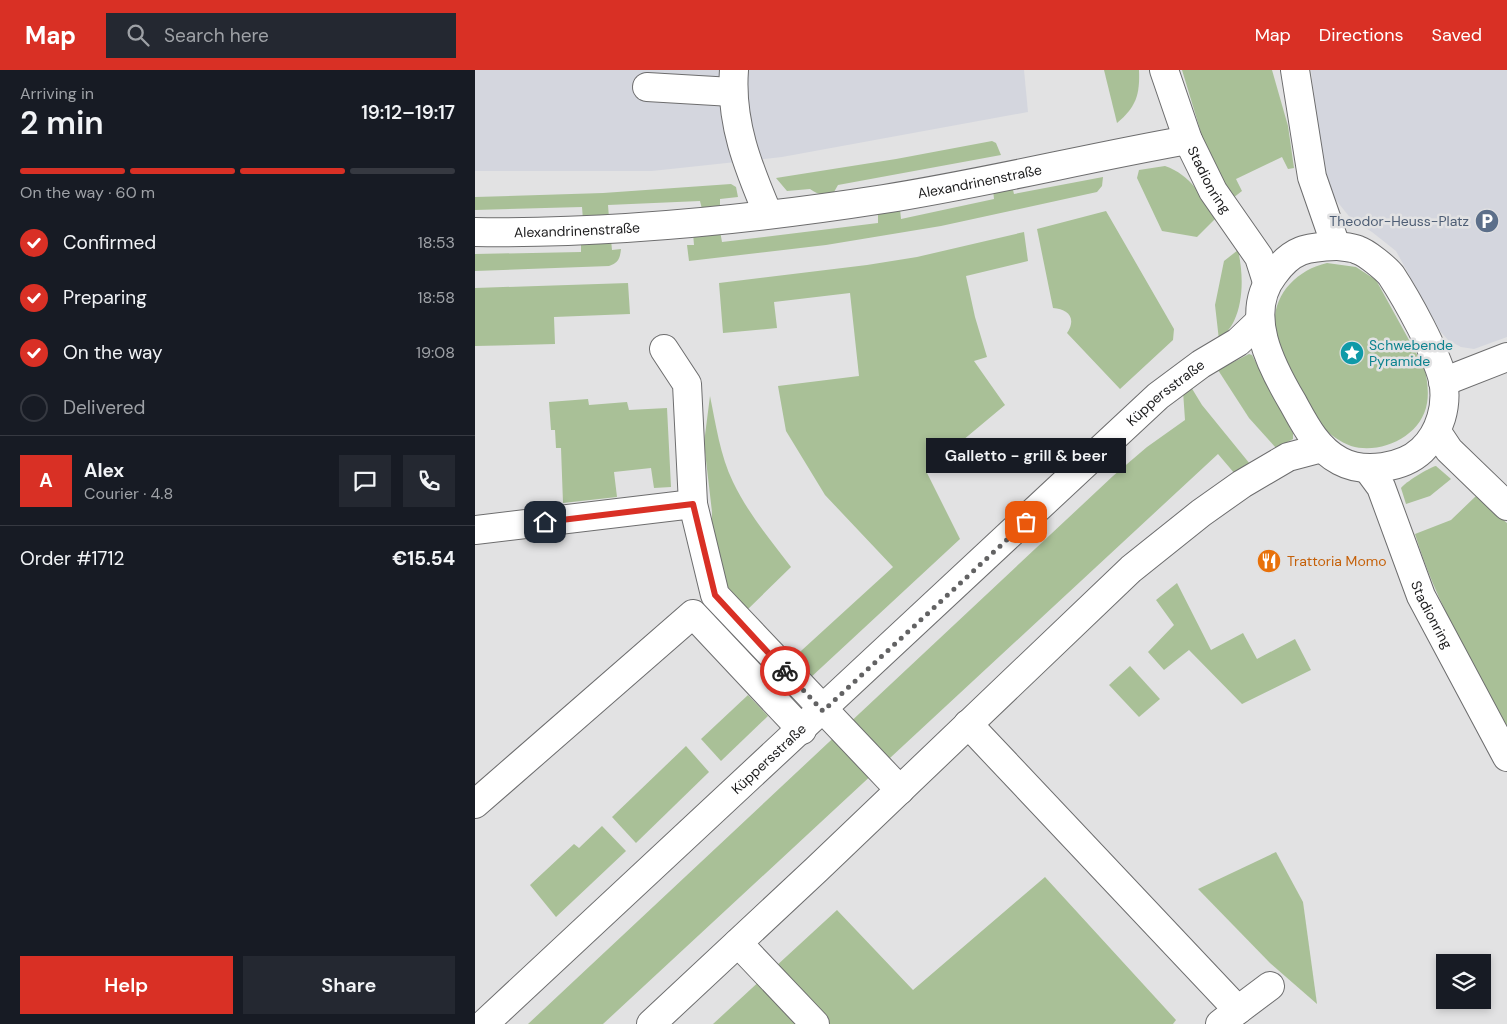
<!DOCTYPE html>
<html lang="en">
<head>
<meta charset="utf-8">
<style>
	body { margin:0; font-family:"DM Sans",sans-serif; background:#242831; color:#f1f3f6; height:100vh; display:flex; flex-direction:column; font-size:19px; white-space:nowrap }
	* { box-sizing:border-box; margin:0 }
	p { font-size:16px; color:#9ea1a6 }
	.icon { flex:none; width:28px; height:28px; fill:none; stroke:currentColor; stroke-width:2; stroke-linecap:round; stroke-linejoin:round }
	.map { position:relative; flex:1; overflow:hidden }
	.drawer { display:flex; flex-direction:column; background:#171b24; width:475px }
	.drawer>* { flex:none }
	.controls { position:absolute; left:961px; top:884px; display:grid; gap:10px }
	.controls a { display:grid; place-items:center; width:55px; height:55px; border-radius:0px; background:#171b24; box-shadow:0 2px 8px #0003; font-size:25px }
	.pin { position:absolute; display:grid; place-items:center; width:42px; height:42px; color:#fff; margin:-21px; border-radius:10px; box-shadow:0 2px 8px #0006 }
	.courier { position:absolute; display:grid; place-items:center; width:50px; height:50px; margin:-25px; border:4px solid #d93025; border-radius:50%; background:#fff; color:#222; box-shadow:0 1px 6px #0007 }
	.bubble { position:absolute; height:35px; border-radius:0px; background:#171b24; box-shadow:0 2px 8px #0003; font-size:16px; font-weight:600; line-height:35px; text-align:center }
	.headline em { font-style:normal; font-weight:600 }
	.headline div { display:flex; flex-direction:column-reverse }
	.headline { display:flex; align-items:center; justify-content:space-between; height:85px; padding:0 20px }
	h1 { font-size:32px; font-weight:600; line-height:38px }
	.bar { display:grid; grid-template-columns:repeat(4,1fr); gap:8px 5px; align-content:center; height:60px; padding:0 20px }
	.bar i { height:6px; border-radius:4px; background:#363941 }
	.bar .on { background:#d93025 }
	.bar p { grid-column:span 4 }
	.line { display:flex; align-items:center; gap:12px; padding:0 20px; border-top:1px solid #363941 }
	.line div { flex:1 }
	.round { display:grid; place-items:center; flex:none; width:52px; height:52px; border-radius:0px; background:#242831 }
	ol { padding:0 20px; list-style:none }
	li { display:flex; align-items:center; gap:15px; height:55px }
	li p { margin-inline-start:auto }
	li .icon { padding:5px; border-radius:50%; background:#d93025; color:#fff; stroke-width:4 }
	li:last-child { color:#9ea1a6 }
	li i { width:28px; height:28px; border:2px solid #363941; border-radius:50% }
	.primary-button { display:flex; gap:10px; margin-top:auto; padding:10px 20px }
	.primary-button a { flex:1; height:58px; border-radius:0px; background:#d93025; color:#fff; font-size:20px; font-weight:600; line-height:58px; text-align:center }
	.primary-button a+a { background:#242831; color:#f1f3f6 }
	header { display:flex; align-items:center; gap:30px; box-sizing:border-box; height:70px; padding:0 25px; background:#d93025; color:#fff }
	header strong { font-size:24px }
	nav { display:flex; gap:28px; margin-inline-start:auto; font-size:18px }
	.search { width:350px; height:45px; background:#242831; display:flex; align-items:center; gap:12px; box-sizing:border-box; padding:0 18px; border-radius:0px; color:#9ea1a6; font-size:19px }
	main { display:flex; flex:1; min-height:0 }
	.map>svg:first-child { display:block }
	.built { fill:#d4d6de }
	.green { fill:#a9c097 }
	.lines { fill:none; stroke-linecap:round; stroke-linejoin:round }
	.minor-casing { stroke:#6d6d6e; stroke-width:30 }
	.major-casing { stroke:#6d6d6e; stroke-width:30 }
	.minor { stroke:#fff; stroke-width:28 }
	.major { stroke:#fff; stroke-width:28 }
	.done { stroke:#626263; stroke-width:5; stroke-dasharray:0 9 }
	.route { stroke:#d93025; stroke-width:6 }
	.labels { text-anchor:middle; stroke-width:5; stroke-linejoin:round; paint-order:stroke }
	.street-label { font-size:14px; fill:#1d1d1e; stroke:#e2e2e3 }
	.service-label { font-size:14px; fill:#4e5e75; stroke:#e2e2e3; text-anchor:end }
	.culture-label { font-size:14px; fill:#0d838f; stroke:#e2e2e3; text-anchor:start }
	.food-label { font-size:14px; fill:#c56008; stroke:#e2e2e3; text-anchor:start }
</style>
</head>
<body>
<header>
<strong>Map</strong>
<div class="search"><svg class="icon" aria-label="search" viewBox="0 0 24 24"><circle cx="10" cy="10" r="6"/><path d="M15 15l6 6"/></svg>Search here</div>
<nav><a>Map</a><a>Directions</a><a>Saved</a></nav>
</header>
<main>
<section class="drawer">
<div class="headline"><div><h1>2 min</h1><p>Arriving in</p></div><em>19:12–19:17</em></div>
<div class="bar"><i class="on"></i><i class="on"></i><i class="on"></i><i></i><p>On the way · 60 m</p></div>
<ol>
<li><svg class="icon" aria-label="check" viewBox="0 0 24 24"><path d="M5 12l5 5 9-10"/></svg>Confirmed<p>18:53</p></li>
<li><svg class="icon" aria-label="check" viewBox="0 0 24 24"><path d="M5 12l5 5 9-10"/></svg>Preparing<p>18:58</p></li>
<li><svg class="icon" aria-label="check" viewBox="0 0 24 24"><path d="M5 12l5 5 9-10"/></svg>On the way<p>19:08</p></li>
<li><i></i>Delivered</li>
</ol>
<div class="line" style="height:90px"><b class="round" style="background:#d93025;color:#fff">A</b><div><b>Alex</b><p>Courier · 4.8</p></div><a class="round"><svg class="icon" aria-label="chat" viewBox="0 0 24 24"><path d="M4 5h16v11H9l-5 4z"/></svg></a><a class="round"><svg class="icon" aria-label="phone" viewBox="0 0 24 24"><path d="M5 4h4l2 5-3 2q2 4 5 5l2-3 5 2v4C11 20 4 13 5 4z"/></svg></a></div>
<div class="line" style="height:65px"><div>Order #1712</div><b>€15.54</b></div>
<div class="primary-button"><a>Help</a><a>Share</a></div>
</section>
<div class="map">
<svg width="1032" height="954" viewBox="0 0 1032 954">
	<rect width="100%" height="100%" fill="#e2e2e3"/>
	<g class="built">
		<path d="M0,0H549L553,42L307,87L177,101H0Z"/>
		<path d="M836,0H1032V267L999,279L986,277L973,270L965,261L921,181L897,162L877,150L857,125L846,91Z"/>
	</g>
	<g class="green">
		<path d="M629,0H664C665,25 661,37 642,53Z"/>
		<path d="M707,0H797L813,56L819,98L813,99L807,87L761,109L767,121L758,128L734,89Z"/>
		<path d="M517,71L521,73L526,85L363,115L359,122C349,126 343,125 335,119L312,121L301,108L421,89Z"/>
		<path d="M690,96C716,105 727,127 741,148L722,167L687,161L662,108L664,100Z"/>
		<path d="M628,107L627,116L622,122L466,156L351,175L214,191L212,175H219L218,163L245,161L247,172L403,153V143L425,139L426,149L519,129L518,120L537,116L539,124Z"/>
		<path d="M256,114L261,117L263,127L245,129V139L228,143L225,131L133,135L134,148L108,150L107,137L0,140V127L128,123Z"/>
		<path d="M631,141L699,259L698,270L645,319L592,263C602,248 593,239 578,238L562,159Z"/>
		<path d="M549,162L553,191L491,206L500,247L512,287L499,291L530,335L451,401L485,469L334,609L315,591L418,497L350,425L311,361L303,316L384,306L375,223L299,232L302,258L248,263L244,213L392,195L442,187Z"/>
		<path d="M136,170L137,180L146,179C145,189 143,193 134,196L0,201V184L106,182V171Z"/>
		<path d="M763,180C768,202 769,230 759,251C756,258 749,265 744,270L740,235L749,191Z"/>
		<path d="M852,193L881,197L901,210L950,299C952,310 954,322 952,333C947,366 906,385 876,376C865,372 856,365 847,357C834,332 812,297 803,271C790,233 817,201 852,193Z"/>
		<path d="M153,213L155,244L79,247L80,274L0,276V218Z"/>
		<path d="M774,284L777,285L818,363V369L801,378L774,348L743,300Z"/>
		<path d="M716,317L727,335L775,394L760,404L743,384L128,954H53L638,406L672,377L710,350L708,321Z"/>
		<path d="M235,326C241,355 245,385 258,412C273,443 295,470 316,497L270,542L243,511L236,474L237,442L229,373Z"/>
		<path d="M113,329L114,335L152,332L154,340L192,338L196,417L179,418L176,398L139,402L142,427L88,433L86,378H81L80,360H76L74,332Z"/>
		<path d="M961,396L976,409L955,426L931,434L926,418C929,413 955,397 961,396Z"/>
		<path d="M1001,426L1032,453V658C998,594 961,533 940,464L976,450Z"/>
		<path d="M702,513L736,580L768,563L782,589L820,569L836,600L767,634L714,580L689,600L673,582L699,555L681,530Z"/>
		<path d="M655,596L685,629L664,647L634,615Z"/>
		<path d="M273,625L293,646L246,691L226,669Z"/>
		<path d="M211,676L234,702L161,773L137,747Z"/>
		<path d="M127,756L151,781L81,847L55,815L99,774L104,778Z"/>
		<path d="M801,782L828,832L842,934L795,893L723,819Z"/>
		<path d="M570,807L701,950L698,954H238L362,840L438,920Z"/>
	</g>
	<g class="lines">
		<g class="minor-casing">
			<g id="minor">
				<path d="M259,0C255,52 273,97 293,144"/>
				<path d="M172,17L257,22"/>
				<path id="s1" d="M0,162C137,164 274,150 409,129C511,113 611,88 713,70"/>
				<path d="M189,279L212,314L218,434"/>
				<path d="M968,312L1032,287"/>
				<path d="M0,460L218,434L240,525L425,720"/>
				<path d="M493,654L763,940L745,954"/>
				<path d="M0,734L218,544L327,660"/>
				<path d="M263,873L340,954"/>
				<path d="M763,940L795,916"/>
				<path id="s2" d="M9,954L683,326L726,294L763,272L784,252"/>
				<path d="M176,954L342,799L656,499L726,443L767,414L813,387L847,378"/>
			</g>
		</g>
		<g class="major-casing">
			<g id="major">
				<path id="s3" d="M689,0L713,70L738,121L784,187L792,212"/>
				<path d="M820,0L837,107L861,176"/>
				<path d="M861,176C868,177 877,177 883,180C892,183 910,198 916,205C933,231 961,282 968,310C973,335 965,363 947,380C928,398 889,404 865,391C842,379 830,355 818,333C796,296 768,243 799,204C817,179 832,177 861,176Z"/>
				<path d="M962,362L974,380L1032,436"/>
				<path id="s4" d="M892,398L906,417L946,526L1032,687"/>
			</g>
		</g>
		<use href="#minor" class="minor"/>
		<use href="#major" class="major"/>
	</g>
	<g class="lines">
		<path class="done" d="M310,601L348,641L551,452"/>
		<path class="route" d="M70,452L218,434L240,525L310,601"/>
	</g>
	<defs>
		<g id="parking-disc" transform="scale(1.25)"><circle r="9.5" fill="#5c6f8a" stroke="#e2e2e3"/><path d="M-3.5-5.5H1a3.5 3.5 0 0 1 0 7H-1V5.5H-3.5ZM-1-3.4V-.6H.8a1.4 1.4 0 0 0 0-2.8Z" fill="#fff"/></g>
		<g id="sight-disc" transform="scale(1.25)"><circle r="9.5" fill="#0f9aa8" stroke="#e2e2e3"/><path d="M0-6L1.8-2.2L6-1.7L2.9 1.2L3.7 5.4L0 3.3L-3.7 5.4L-2.9 1.2L-6-1.7L-1.8-2.2Z" fill="#fff"/></g>
		<g id="restaurant-disc" transform="scale(1.25)"><circle r="9.5" fill="#e8710a" stroke="#e2e2e3"/><path d="M-5-6h1v4h1v-4h1v4h1v-4h1v5L-1.5 .5V6h-2V.5L-5-1ZM5-6V6H3V1.5H1.5Q1.5-4 5-6Z" fill="#fff"/></g>
	</defs>
	<g fill-rule="evenodd">
		<use href="#parking-disc" x="1012" y="151"/>
		<use href="#sight-disc" x="877" y="283"/>
		<use href="#restaurant-disc" x="794" y="491"/>
	</g>
	<g class="labels">
		<g class="street-label">
			<text dy="5" stroke="none"><textPath href="#s3" startOffset="119">Stadionring</textPath></text>
			<text dy="5" stroke="none"><textPath href="#s1" startOffset="508">Alexandrinenstraße</textPath></text>
			<text dy="5" stroke="none"><textPath href="#s1" startOffset="102">Alexandrinenstraße</textPath></text>
			<text dy="5" stroke="none"><textPath href="#s2" startOffset="929">Küppersstraße</textPath></text>
			<text dy="5" stroke="none"><textPath href="#s4" startOffset="161">Stadionring</textPath></text>
			<text dy="5" stroke="none"><textPath href="#s2" startOffset="389">Küppersstraße</textPath></text>
		</g>
		<g class="service-label">
			<text x="994" y="156">Theodor-Heuss-Platz</text>
		</g>
		<g class="culture-label">
			<text x="894" y="280">Schwebende<tspan x="894" dy="16">Pyramide</tspan></text>
		</g>
		<g class="food-label">
			<text x="812" y="496">Trattoria Momo</text>
		</g>
	</g>
</svg>
<div class="controls">
<a><svg class="icon" aria-label="layers" viewBox="0 0 24 24"><path d="M12 4l9 5-9 5-9-5zM3 14l9 5 9-5"/></svg></a>
</div>
<div class="pin" style="left:551px;top:452px;background:#ea580c"><svg class="icon" aria-label="bag" viewBox="0 0 24 24"><path d="M5 8h14l-1 12H6zM9 8a3 3 0 0 1 6 0"/></svg></div>
<div class="pin" style="left:70px;top:452px;background:#1f2937"><svg class="icon" aria-label="home" viewBox="0 0 24 24"><path d="M3 11l9-7 9 7M6 9v11h12V9"/></svg></div>
<div class="courier" style="left:310px;top:601px"><svg class="icon" aria-label="bike" viewBox="0 0 24 24"><circle cx="6" cy="16" r="4"/><circle cx="18" cy="16" r="4"/><path d="M6 16l4-8h5l3 8M10 8l3 8H6M13 5h3"/></svg></div>
<div class="bubble" style="left:451px;top:368px;width:200px">Galletto - grill &amp; beer</div>
</div>
</main>
</body>
</html>
